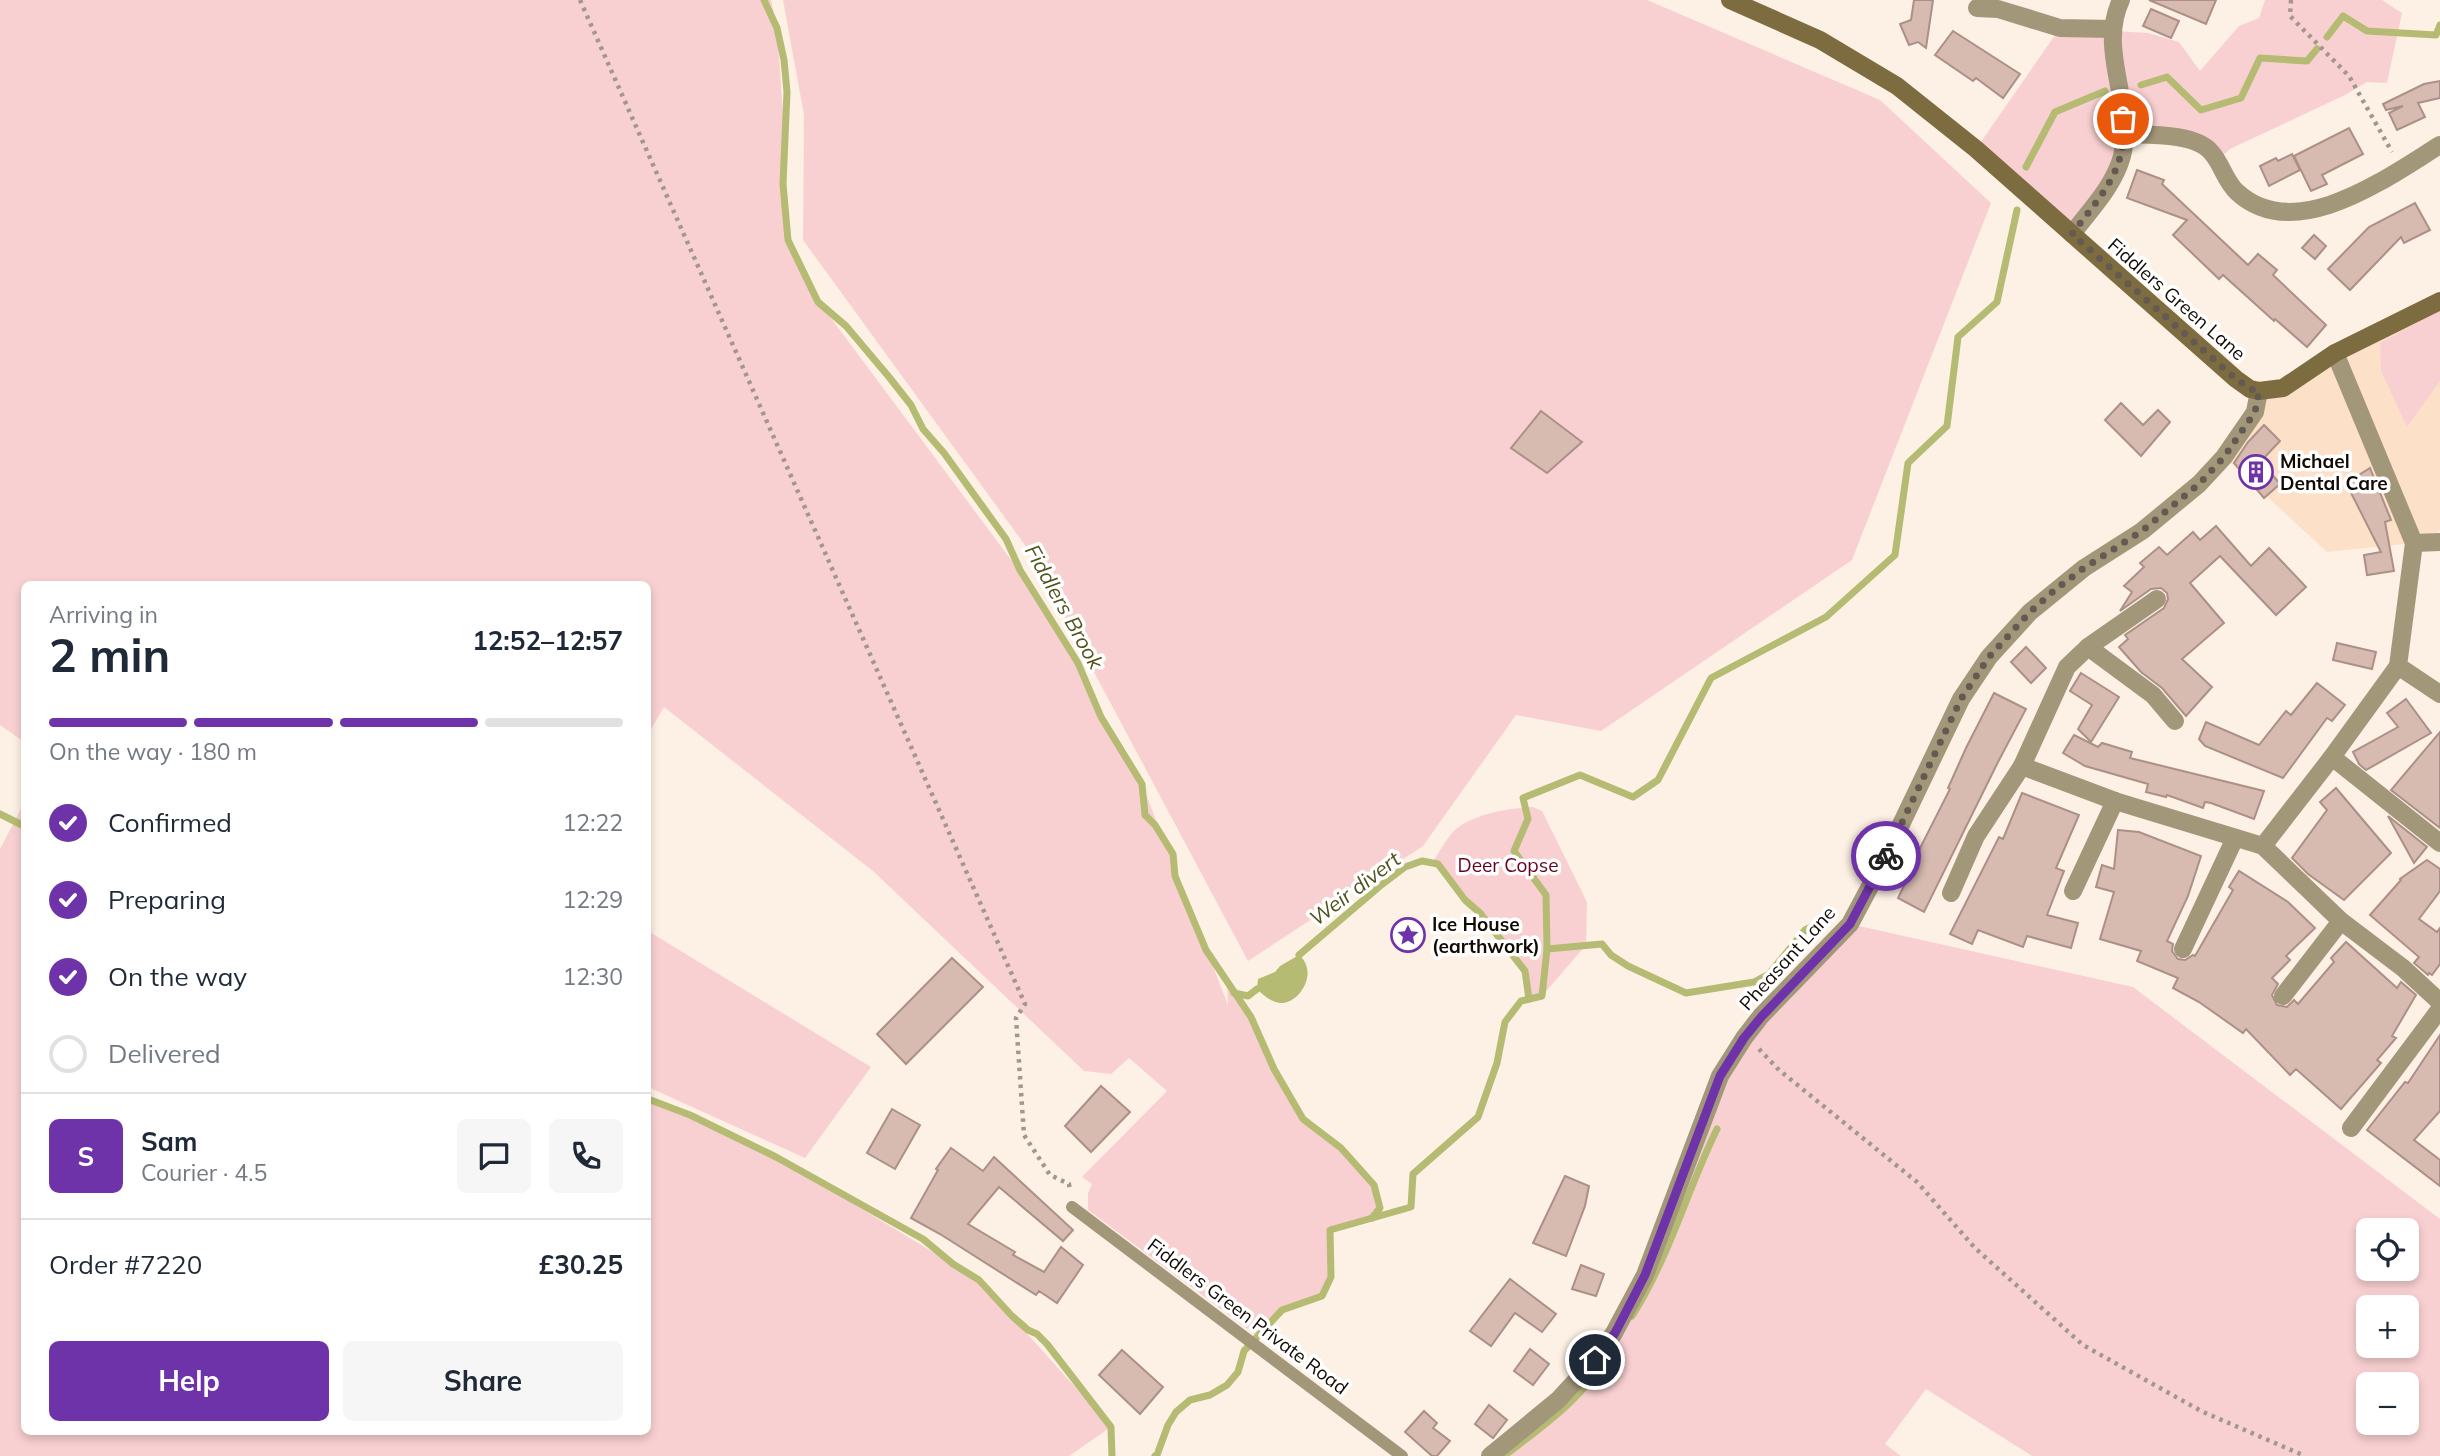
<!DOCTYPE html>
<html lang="en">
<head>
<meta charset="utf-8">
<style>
	body { margin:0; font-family:Mulish,sans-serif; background:#f6f6f7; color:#1f2937; height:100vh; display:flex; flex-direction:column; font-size:26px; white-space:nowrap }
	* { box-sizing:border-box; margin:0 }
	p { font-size:23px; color:#747a83 }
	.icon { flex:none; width:38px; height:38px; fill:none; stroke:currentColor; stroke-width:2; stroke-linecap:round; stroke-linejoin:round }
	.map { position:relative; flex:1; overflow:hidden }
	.drawer { position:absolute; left:21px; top:581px; width:630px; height:854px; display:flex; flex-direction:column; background:#fff; border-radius:10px; box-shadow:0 4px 10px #0003 }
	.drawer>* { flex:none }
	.buttons { position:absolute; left:2356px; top:1218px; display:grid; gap:14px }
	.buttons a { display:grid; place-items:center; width:63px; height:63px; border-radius:10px; background:#fff; box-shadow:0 4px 10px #0003; font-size:35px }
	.pin { position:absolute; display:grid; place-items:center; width:60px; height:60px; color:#fff; margin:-30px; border:4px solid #fff; border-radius:50%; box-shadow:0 2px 7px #0007 }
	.courier { position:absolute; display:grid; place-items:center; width:70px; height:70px; margin:-35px; border:5px solid #6e33a9; border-radius:50%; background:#fff; color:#222; box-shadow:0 2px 9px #0007 }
	.headline em { font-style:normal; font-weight:700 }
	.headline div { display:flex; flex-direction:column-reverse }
	.headline { display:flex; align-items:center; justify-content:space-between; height:119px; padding:0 28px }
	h1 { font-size:46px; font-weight:700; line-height:52px }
	.bar { display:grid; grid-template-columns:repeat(4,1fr); gap:10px 7px; align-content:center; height:84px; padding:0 28px }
	.bar i { height:9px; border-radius:5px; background:#e0e1e3 }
	.bar .on { background:#6e33a9 }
	.bar p { grid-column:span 4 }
	.line { display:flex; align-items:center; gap:18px; padding:0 28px; border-top:2px solid #e0e1e3 }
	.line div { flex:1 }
	.round { display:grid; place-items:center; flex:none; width:74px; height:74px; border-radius:10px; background:#f6f6f7 }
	ol { padding:0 28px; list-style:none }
	li { display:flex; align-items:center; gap:21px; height:77px }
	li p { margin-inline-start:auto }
	li .icon { padding:7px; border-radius:50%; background:#6e33a9; color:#fff; stroke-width:4 }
	li:last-child { color:#747a83 }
	li i { width:38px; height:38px; border:4px solid #e0e1e3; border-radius:50% }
	.action { display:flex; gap:14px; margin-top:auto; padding:14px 28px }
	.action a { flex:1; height:80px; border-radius:10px; background:#6e33a9; color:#fff; font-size:28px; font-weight:700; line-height:80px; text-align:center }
	.action a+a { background:#f6f6f7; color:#1f2937 }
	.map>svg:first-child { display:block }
	.built { fill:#fce0c7 }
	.green { fill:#f9d0d1; fill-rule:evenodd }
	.water { fill:#b5bb72 }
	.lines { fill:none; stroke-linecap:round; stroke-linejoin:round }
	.stream { stroke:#b5bb72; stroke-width:7 }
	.building { fill:#d7bbb1; stroke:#ac9087; stroke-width:2 }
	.path { stroke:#a2978e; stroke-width:4.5; stroke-dasharray:3.5 5; stroke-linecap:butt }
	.lane { stroke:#a3977a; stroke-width:12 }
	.street { stroke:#a3977a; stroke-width:18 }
	.secondary { stroke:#7d6c40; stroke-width:18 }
	.done { stroke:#645a52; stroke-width:7; stroke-dasharray:0 12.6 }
	.route { stroke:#6e33a9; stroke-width:9 }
	.labels { text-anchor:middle; stroke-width:7; stroke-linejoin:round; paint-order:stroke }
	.street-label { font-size:19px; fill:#110a04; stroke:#fff }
	.poi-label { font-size:19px; font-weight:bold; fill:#110a04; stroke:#fff; text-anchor:start }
	.park-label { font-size:19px; fill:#65031d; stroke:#fff }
	.water-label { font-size:21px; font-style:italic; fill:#4f531d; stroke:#fff }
</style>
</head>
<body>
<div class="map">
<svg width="2440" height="1456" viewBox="0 0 2440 1456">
	<rect width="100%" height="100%" fill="#fdf0e4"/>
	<path class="built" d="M2440,301V531L2414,543L2327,552L2224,457L2259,391Z"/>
	<g class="green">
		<path d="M0,0H771L777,28L785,142L788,240L819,302L1035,592L1142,784L1228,1005L1227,983L1251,1017L1274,1069L1303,1119L1341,1148L1374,1185L1380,1208L1372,1218L1330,1230L1331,1277L1322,1296L1282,1310L1257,1336L1088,1210V1193L1092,1184L1082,1177L1167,1091L1129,1058L1111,1074L1084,1071L873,871L664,707L648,734V584H24V742L0,725Z"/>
		<path d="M783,0H1647L1880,100L1991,203L1852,560L1601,731L1516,715L1423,846L1248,961L1030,552L803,240L804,115Z"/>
		<path d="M2265,0H2382L2402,13L2387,83L2367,82L2345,95L2230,149L2217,161L2212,153L2152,136L2124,145L2072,234L1976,149L2060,28L2148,33L2179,42L2200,71L2239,26L2259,18Z"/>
		<path d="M2440,310V381L2407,427L2381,371L2380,343Z"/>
		<path d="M24,803V1432H648V1099L776,1157L979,1280L1111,1427L1069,1456H0V849Z"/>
		<path d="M1533,807L1542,811L1587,902L1586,945L1542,996L1529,999L1524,971L1480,913L1432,863C1439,853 1446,839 1454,831C1474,813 1508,809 1533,807Z"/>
		<path d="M1850,924L2133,987L2440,1219V1456H2032L1926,1389L1885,1444L1901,1456H1490L1614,1333L1720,1076ZM2368,1230H2406V1269H2368ZM2368,1307H2406V1346H2368ZM2368,1384H2406V1423H2368Z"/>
		<path d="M648,931L871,1067L805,1158L648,1087Z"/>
	</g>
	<path class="water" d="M1299,955C1320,973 1298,1005 1280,1003C1271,1002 1263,995 1257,989L1258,979L1275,972L1280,966Z"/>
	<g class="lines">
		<g class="stream">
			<path d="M764,0L777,28L784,60L787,92L783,184L788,240L818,302L846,326L889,377L911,405L923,429L944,453L1006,539L1020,570L1078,663L1101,717L1142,784L1145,815L1155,825L1173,854L1175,876L1206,950L1251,1017L1274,1069L1303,1119L1341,1148L1374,1185L1380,1208L1372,1218"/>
			<path d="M2327,37L2343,16L2367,31L2436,35L2440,25"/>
			<path d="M2141,85L2167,77L2201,110L2241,98L2260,58L2307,61L2317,49"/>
			<path d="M2026,167L2055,112L2105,91"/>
			<path d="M0,814L24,826"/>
			<path d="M1547,949L1602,944L1611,955L1628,966L1686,993L1754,982L1769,974L1805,930L1824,921"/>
			<path d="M1299,955L1380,886L1405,867L1422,861L1438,864L1465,900L1480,913L1525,971L1529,999"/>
			<path d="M1234,993L1248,996L1257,989"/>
			<path d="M648,1099L690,1115L776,1157L923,1239L953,1264L979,1280L1012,1316L1028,1330L1037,1334L1047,1344L1111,1427L1112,1456"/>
			<path d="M1632,1316C1669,1258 1687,1190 1717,1129"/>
			<path d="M1155,1456L1157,1455L1168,1425L1176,1412L1190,1400L1210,1395L1227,1385L1238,1372L1244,1351L1282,1310L1322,1296L1331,1277L1330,1230L1411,1207L1413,1174L1478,1117L1497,1063L1505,1022L1521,1001L1542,996L1547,949L1546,895L1514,851L1528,819L1523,798L1580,775L1633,797L1658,780L1711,678L1826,617L1895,555L1908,463L1947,426L1958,337L1997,302L2017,210"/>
			<path d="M1504,1456C1540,1428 1583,1399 1605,1358"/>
		</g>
	</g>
	<g class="building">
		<path d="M1914,0H1933L1926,48L1918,42L1909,45L1900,24L1911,20Z"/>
		<path d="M2149,0H2216L2206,24Z"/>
		<path d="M2151,9L2179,21L2171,38L2143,26Z"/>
		<path d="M1953,31L2020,74L2003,98L1976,78L1973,81L1935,55Z"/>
		<path d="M2440,81V98L2418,103L2425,117L2397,130L2389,113L2403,106L2386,110L2383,104L2424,84Z"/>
		<path d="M2349,128L2363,154L2322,175L2327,184L2311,191L2294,156Z"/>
		<path d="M2292,154L2300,170L2269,186L2260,166L2276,158L2278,161Z"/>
		<path d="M2137,170L2164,180L2162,184L2248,265L2258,254L2277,270L2273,275L2326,325L2307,347L2275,319L2274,321L2223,275L2219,279L2173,235L2187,220L2127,198Z"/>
		<path d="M2415,203L2430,230L2404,243L2401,237L2350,290L2328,269L2369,227Z"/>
		<path d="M2314,235L2326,246L2315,259L2302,248Z"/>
		<path d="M2121,403L2143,425L2158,410L2170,422L2141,456L2105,420Z"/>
		<path d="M1541,411L1582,442L1547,473L1511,448Z"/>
		<path d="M2264,425L2280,441L2261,461L2280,484L2264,498L2234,463L2248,442Z"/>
		<path d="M2370,468L2391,520L2385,522L2394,571L2367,575L2364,555L2381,552L2346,483Z"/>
		<path d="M2216,526L2251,566L2269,548L2306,587L2276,615L2220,556L2190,583L2224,623L2182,659L2212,687L2186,716L2162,688L2141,672L2119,647L2128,639L2125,635L2164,608L2168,599L2167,593L2161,588L2151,589L2120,611L2132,592L2124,586L2144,567L2140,563L2159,547L2167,555L2193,532L2200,540Z"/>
		<path d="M2337,643L2376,652L2372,669L2333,660Z"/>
		<path d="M2026,647L2046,668L2031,683L2011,662Z"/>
		<path d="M2081,673L2119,697L2091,742L2078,729L2092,705L2070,691Z"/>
		<path d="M2317,683L2345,705L2332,721L2327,718L2283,778L2205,746L2199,739L2206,722L2259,745L2286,711L2291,715Z"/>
		<path d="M1994,693L2026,709L1997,764L1924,912L1898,898L1915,863L1913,862L1950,789L1948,788L1966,748Z"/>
		<path d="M2406,699L2431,733L2366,770L2359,764L2353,752L2398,727L2387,713Z"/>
		<path d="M2440,732V828L2391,790Z"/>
		<path d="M2074,735L2098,747L2102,743L2132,752L2130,758L2264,791L2254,819L2211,803L2205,802L2203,808L2167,795L2166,797L2146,792L2148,784L2085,766L2063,753Z"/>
		<path d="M2336,788L2391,853L2344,900L2308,874L2292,858L2327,810L2320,802Z"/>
		<path d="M2022,793L2079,815L2056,868L2064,871L2047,915L2078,923L2071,948L2027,936L2023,947L1978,930L1972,944L1950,934L1999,837L2003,839Z"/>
		<path d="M2388,816L2427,847L2414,863Z"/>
		<path d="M2118,830L2139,832L2201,856L2188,896L2167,941L2173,944L2172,951L2178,959L2185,960L2193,955L2195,956L2233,890L2229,887L2239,871L2288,902L2315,928L2286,956L2290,960L2272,978L2278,984L2272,995L2277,1005L2287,1007L2294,1000L2298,1004L2334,962L2331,958L2346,942L2397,988L2401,982L2416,995L2392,1036L2396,1038L2377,1060L2381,1063L2341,1109L2296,1069L2290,1075L2246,1029L2243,1033L2199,1002L2173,988L2178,978L2137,961L2141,951L2100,939L2114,892L2096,887L2102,865L2114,869Z"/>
		<path d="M2427,860L2440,869V891L2419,919L2437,932L2440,928V964L2432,975L2429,973L2428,975L2414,963L2419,957L2370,915L2401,880L2400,879Z"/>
		<path d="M952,958L983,987L906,1064L877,1034Z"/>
		<path d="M2440,1035V1111L2414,1140L2440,1160V1186L2367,1130L2405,1082L2408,1083Z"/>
		<path d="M1101,1086L1130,1112L1091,1152L1065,1126Z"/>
		<path d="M892,1109L920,1125L895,1169L867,1153Z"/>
		<path d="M951,1148L983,1171L994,1157L1073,1230L1063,1241L999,1187L968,1224L1015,1252L1013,1255L1044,1272L1061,1247L1083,1265L1057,1303L1039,1291L1036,1295L940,1234L911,1218L938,1170L936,1169Z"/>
		<path d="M1565,1176L1589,1186L1585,1206L1566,1256L1533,1243Z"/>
		<path d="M1581,1265L1604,1274L1596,1296L1572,1289Z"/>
		<path d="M1510,1279L1556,1314L1542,1332L1515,1313L1491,1346L1470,1331Z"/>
		<path d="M1530,1349L1549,1364L1533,1385L1514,1371Z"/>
		<path d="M1122,1350L1163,1387L1140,1414L1099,1375Z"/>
		<path d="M1489,1405L1507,1420L1493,1438L1475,1424Z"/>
		<path d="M1424,1411L1437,1423L1433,1428L1450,1441L1437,1456H1432L1405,1432Z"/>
	</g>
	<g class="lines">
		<g class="path">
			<path d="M580,0L1025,1004L1016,1018L1024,1135L1050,1175L1069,1184L1070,1192"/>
			<path d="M2291,0L2290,16L2349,76L2392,152"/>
			<path d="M1759,1049L1779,1070L1917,1182L1975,1248L2083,1345L2201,1411L2305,1456"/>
		</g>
		<path class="lane" d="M1072,1207L1402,1456"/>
		<g class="street">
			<path d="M1977,8L1998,9L2060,28L2112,29"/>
			<path d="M2125,134C2148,135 2195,133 2211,152C2222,164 2225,181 2237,192C2295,246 2388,177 2440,145"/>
			<path d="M2072,234C2090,210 2114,186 2122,156C2135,104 2097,51 2121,0"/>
			<path d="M2335,353L2414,543L2398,666L2440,694"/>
			<path d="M2414,543L2440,542"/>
			<path d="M2088,647L2157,599"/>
			<path d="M2398,666L2332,757L2263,846L2341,921L2403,968L2440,1002"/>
			<path d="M2332,757L2440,843"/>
			<path d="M2022,766L2115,801L2263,846"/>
			<path d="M2073,891L2115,801"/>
			<path d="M1951,893L1976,836L2022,766L2067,667L2088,647L2153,695L2175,721"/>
			<path d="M2183,949L2235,838"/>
			<path d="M2283,996L2341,921"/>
			<path d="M2351,1128L2440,1009"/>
			<path d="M1490,1456L1558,1400L1595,1360L1614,1333L1645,1275L1720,1076L1744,1038L1761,1016L1850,924L1883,862L1961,699L1989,657L2030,612L2084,568L2142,531L2199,484L2224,457L2255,412L2259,391"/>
		</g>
		<path class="secondary" d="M1730,0L1820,40L1897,86L1976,149L2236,379L2250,389L2259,391L2283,388L2335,353L2440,301"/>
	</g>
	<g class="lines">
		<path class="done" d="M1886,856L1961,699L1989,657L2030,612L2056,589L2084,568L2142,531L2199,484L2224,457L2255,412L2259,391L2250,389L2236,379L2072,234C2100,196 2128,170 2123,119"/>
		<path class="route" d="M1595,1360L1615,1333L1645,1275L1720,1076L1744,1038L1762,1016L1850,924L1886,856"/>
	</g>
	<defs>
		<g id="building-ring" transform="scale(1.75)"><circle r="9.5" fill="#fff" stroke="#6e33a9" stroke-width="1.5"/><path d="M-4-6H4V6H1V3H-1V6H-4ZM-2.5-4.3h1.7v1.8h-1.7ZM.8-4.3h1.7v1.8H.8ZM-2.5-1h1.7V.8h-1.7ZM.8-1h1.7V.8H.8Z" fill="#6e33a9"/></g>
		<g id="sight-ring" transform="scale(1.75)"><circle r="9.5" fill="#fff" stroke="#6e33a9" stroke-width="1.5"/><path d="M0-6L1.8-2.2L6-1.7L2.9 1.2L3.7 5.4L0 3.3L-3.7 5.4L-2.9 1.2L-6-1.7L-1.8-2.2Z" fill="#6e33a9"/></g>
	</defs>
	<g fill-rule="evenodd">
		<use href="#building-ring" x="2256" y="472"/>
		<use href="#sight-ring" x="1408" y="935"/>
	</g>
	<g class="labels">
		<g class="street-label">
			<text transform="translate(2177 299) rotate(41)" y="7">Fiddlers Green Lane</text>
			<text transform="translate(1787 958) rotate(-48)" y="7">Pheasant Lane</text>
			<text transform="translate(1248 1316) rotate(37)" y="7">Fiddlers Green Private Road</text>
		</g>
		<g class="poi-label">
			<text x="2280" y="468">Michael<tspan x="2280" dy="22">Dental Care</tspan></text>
			<text x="1432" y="931">Ice House<tspan x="1432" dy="22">(earthwork)</tspan></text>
		</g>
		<g class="park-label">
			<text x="1508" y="872">Deer Copse</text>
		</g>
		<g class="water-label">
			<text transform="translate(1064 607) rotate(61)" y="7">Fiddlers Brook</text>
			<text transform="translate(1355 889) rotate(-37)" y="7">Weir divert</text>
		</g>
	</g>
</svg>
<div class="buttons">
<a><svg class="icon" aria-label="locate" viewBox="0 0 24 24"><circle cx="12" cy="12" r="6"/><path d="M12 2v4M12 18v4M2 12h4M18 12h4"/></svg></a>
<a>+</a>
<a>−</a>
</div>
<div class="pin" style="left:2123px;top:119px;background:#ea580c"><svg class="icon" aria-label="bag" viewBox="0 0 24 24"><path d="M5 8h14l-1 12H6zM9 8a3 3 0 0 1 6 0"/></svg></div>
<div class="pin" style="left:1595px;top:1360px;background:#1f2937"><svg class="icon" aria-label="home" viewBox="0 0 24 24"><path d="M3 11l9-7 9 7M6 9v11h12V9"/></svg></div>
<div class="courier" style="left:1886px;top:856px"><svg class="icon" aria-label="bike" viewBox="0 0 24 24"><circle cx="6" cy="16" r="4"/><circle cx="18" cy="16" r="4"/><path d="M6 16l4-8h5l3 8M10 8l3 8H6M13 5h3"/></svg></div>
<section class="drawer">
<div class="headline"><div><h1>2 min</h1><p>Arriving in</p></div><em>12:52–12:57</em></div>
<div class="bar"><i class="on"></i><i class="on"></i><i class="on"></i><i></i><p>On the way · 180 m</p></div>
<ol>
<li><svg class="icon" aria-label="check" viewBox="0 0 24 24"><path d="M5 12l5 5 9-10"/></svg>Confirmed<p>12:22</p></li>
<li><svg class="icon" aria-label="check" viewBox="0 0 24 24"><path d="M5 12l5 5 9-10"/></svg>Preparing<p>12:29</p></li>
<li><svg class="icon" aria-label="check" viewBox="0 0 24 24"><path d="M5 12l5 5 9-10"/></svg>On the way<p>12:30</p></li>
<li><i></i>Delivered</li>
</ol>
<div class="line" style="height:126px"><b class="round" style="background:#6e33a9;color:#fff">S</b><div><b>Sam</b><p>Courier · 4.5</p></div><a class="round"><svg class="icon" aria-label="chat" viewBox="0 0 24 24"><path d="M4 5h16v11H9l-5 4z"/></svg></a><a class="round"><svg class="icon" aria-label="phone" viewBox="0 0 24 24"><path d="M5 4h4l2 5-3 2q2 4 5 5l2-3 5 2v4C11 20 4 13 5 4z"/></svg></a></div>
<div class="line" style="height:91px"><div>Order #7220</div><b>£30.25</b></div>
<div class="action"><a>Help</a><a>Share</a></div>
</section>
</div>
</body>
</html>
